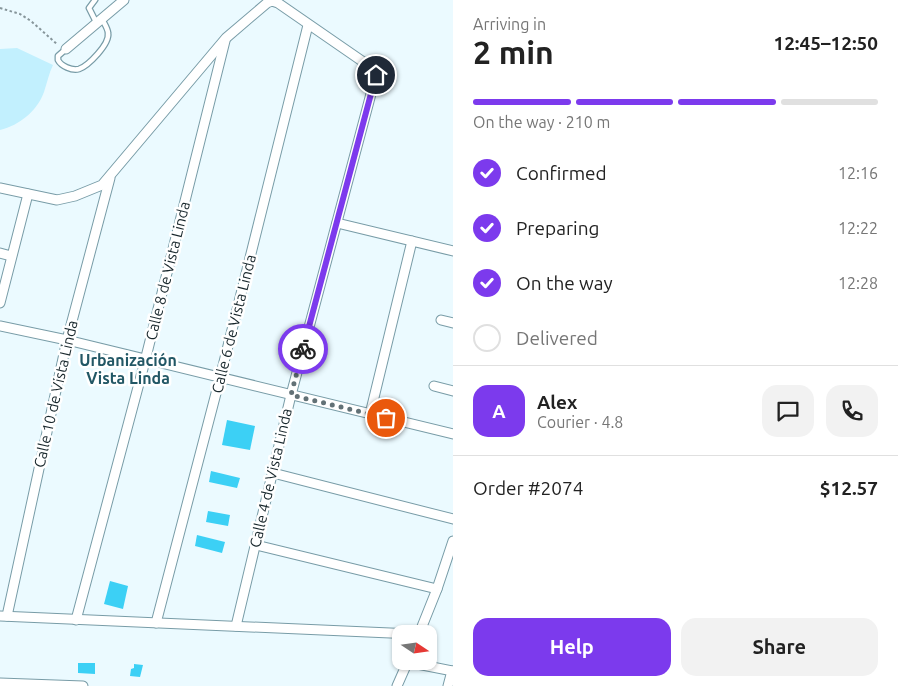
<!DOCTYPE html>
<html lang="en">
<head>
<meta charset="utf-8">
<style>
	body { margin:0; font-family:Ubuntu,sans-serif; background:#f2f2f2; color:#222; height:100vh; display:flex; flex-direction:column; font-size:19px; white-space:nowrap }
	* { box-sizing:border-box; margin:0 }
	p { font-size:16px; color:#767676 }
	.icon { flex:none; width:28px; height:28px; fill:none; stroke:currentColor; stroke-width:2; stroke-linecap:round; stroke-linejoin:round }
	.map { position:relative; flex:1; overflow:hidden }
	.details { display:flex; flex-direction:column; background:#fff; width:445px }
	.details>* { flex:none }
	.needle { width:32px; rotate:103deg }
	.fabs { position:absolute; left:392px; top:625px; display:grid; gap:10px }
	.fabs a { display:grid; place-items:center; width:45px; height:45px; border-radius:10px; background:#fff; box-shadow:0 1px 4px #0004; font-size:25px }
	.pin { position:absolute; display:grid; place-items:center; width:42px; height:42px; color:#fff; margin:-21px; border:2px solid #fff; border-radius:50%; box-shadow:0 1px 5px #0007 }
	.courier { position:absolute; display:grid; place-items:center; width:50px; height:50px; margin:-25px; border:4px solid #7c3aed; border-radius:50%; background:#fff; color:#222; box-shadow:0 1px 6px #0007 }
	.head em { font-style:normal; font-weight:700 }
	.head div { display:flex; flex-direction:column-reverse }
	.head { display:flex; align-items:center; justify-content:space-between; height:85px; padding:0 20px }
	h1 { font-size:32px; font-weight:700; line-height:38px }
	.bar { display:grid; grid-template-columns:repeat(4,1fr); gap:8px 5px; align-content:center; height:60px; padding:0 20px }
	.bar i { height:6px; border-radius:4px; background:#e0e0e0 }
	.bar .selected { background:#7c3aed }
	.bar p { grid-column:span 4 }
	.line { display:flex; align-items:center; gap:12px; padding:0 20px; border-top:1px solid #e0e0e0 }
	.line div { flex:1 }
	.round { display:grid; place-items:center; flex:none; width:52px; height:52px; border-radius:15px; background:#f2f2f2 }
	ol { padding:0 20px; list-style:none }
	li { display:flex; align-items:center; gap:15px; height:55px }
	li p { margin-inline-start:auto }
	li .icon { padding:5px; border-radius:50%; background:#7c3aed; color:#fff; stroke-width:4 }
	li:last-child { color:#767676 }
	li i { width:28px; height:28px; border:2px solid #e0e0e0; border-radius:50% }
	.cta { display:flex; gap:10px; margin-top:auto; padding:10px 20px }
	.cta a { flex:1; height:58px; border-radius:15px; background:#7c3aed; color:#fff; font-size:20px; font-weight:700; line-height:58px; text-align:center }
	.cta a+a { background:#f2f2f2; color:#222 }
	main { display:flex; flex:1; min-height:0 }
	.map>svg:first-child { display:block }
	.green { fill:#c2f0fe }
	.building { fill:#3cd0f5 }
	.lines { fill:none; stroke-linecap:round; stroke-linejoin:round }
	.lane-casing { stroke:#789ca7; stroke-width:7 }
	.street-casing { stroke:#789ca7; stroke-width:11 }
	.path { stroke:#86959a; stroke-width:2; stroke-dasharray:2.5 2.5; stroke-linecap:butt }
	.lane { stroke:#fff; stroke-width:4.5 }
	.street { stroke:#fff; stroke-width:9 }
	.done { stroke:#627176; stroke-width:5; stroke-dasharray:0 9 }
	.route { stroke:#7c3aed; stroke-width:6 }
	.labels { text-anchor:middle; stroke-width:5; stroke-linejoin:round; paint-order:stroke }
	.street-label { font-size:15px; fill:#18272c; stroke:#fff }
	.neighbourhood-label { font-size:16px; font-weight:bold; fill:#225765; stroke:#fff }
</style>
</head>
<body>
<main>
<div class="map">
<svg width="453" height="686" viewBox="0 0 453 686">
	<rect width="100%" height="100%" fill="#ebfaff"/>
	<path class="green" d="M17,48L53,65C49,73 47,83 44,92C37,111 20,125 0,130V49Z"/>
	<g class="building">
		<path d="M227,420L255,426L250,450L222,445Z"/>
		<path d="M211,471L240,478L237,488L209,482Z"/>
		<path d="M208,511L230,515L228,526L206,522Z"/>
		<path d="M197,535L225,542L222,553L195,546Z"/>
		<path d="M110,581L128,586L123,609L104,604Z"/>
		<path d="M78,663H95V674L78,673Z"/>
		<path d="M134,664L143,665L140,677L130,676L131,669L134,668Z"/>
	</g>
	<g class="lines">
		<g class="lane-casing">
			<g id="lane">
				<path d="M95,0L89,8L96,22"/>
				<path d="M66,49L58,56V60C61,66 72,71 79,69C88,66 110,44 108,33C108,29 104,23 102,19"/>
			</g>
		</g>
		<g class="street-casing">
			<g id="street">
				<path d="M66,49L124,0"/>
				<path d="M0,188L57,200L75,196L102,185L226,38L267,3L272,1L278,3L375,70L376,75L291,395L236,626"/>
				<path d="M337,223L453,251"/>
				<path d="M0,253L11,256"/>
				<path d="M0,303L28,194"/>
				<path d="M441,320L453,323"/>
				<path d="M0,326L67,340L453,434"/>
				<path d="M434,386L453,391"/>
				<path d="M370,414L412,241"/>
				<path d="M273,473L453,519"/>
				<path d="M256,545L437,589"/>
				<path d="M0,616L413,634"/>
				<path d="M7,616L67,340L110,178"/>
				<path d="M76,620L145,361L225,41"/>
				<path d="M156,623L220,378L308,25"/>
				<path d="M419,634L437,589L453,541"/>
				<path d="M407,662L453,671"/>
				<path d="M0,683L83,686"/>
				<path d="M397,686L408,661"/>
				<path d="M448,686L452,671"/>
			</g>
		</g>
		<path class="path" d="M0,8L20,14L31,21L58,45"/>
		<use href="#lane" class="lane"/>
		<use href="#street" class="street"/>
	</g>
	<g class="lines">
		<path class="done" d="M303,349L291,395L386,418"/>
		<path class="route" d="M303,349L376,75"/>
	</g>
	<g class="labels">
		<g class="street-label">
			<text transform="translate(168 271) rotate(-76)" y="5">Calle 8 de Vista Linda</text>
			<text transform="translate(234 324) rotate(-76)" y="5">Calle 6 de Vista Linda</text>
			<text transform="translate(56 394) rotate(-77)" y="5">Calle 10 de Vista Linda</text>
			<text transform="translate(271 478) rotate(-77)" y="5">Calle 4 de Vista Linda</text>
		</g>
		<g class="neighbourhood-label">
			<text x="128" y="366">Urbanización<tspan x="128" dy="18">Vista Linda</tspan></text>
		</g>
	</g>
</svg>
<div class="fabs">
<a><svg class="needle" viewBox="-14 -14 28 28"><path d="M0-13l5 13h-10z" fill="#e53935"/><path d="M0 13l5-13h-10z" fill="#767676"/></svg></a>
</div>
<div class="pin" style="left:386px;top:418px;background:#ea580c"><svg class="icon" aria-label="bag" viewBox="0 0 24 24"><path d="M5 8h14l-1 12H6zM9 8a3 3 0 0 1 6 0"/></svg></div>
<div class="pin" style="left:376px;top:75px;background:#1f2937"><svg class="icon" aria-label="home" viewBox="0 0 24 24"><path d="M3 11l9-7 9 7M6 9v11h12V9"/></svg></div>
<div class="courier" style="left:303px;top:349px"><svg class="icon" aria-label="bike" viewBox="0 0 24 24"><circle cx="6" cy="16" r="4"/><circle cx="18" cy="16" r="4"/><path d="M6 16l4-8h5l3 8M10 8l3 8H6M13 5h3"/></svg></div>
</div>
<section class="details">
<div class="head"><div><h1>2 min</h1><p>Arriving in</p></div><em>12:45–12:50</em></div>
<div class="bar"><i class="selected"></i><i class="selected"></i><i class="selected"></i><i></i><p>On the way · 210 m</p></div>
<ol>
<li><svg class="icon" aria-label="check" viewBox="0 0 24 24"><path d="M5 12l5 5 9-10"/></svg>Confirmed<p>12:16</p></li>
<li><svg class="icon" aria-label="check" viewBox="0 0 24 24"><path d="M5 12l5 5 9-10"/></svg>Preparing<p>12:22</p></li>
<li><svg class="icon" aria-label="check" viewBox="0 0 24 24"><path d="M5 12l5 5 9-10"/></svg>On the way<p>12:28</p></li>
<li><i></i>Delivered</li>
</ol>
<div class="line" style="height:90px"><b class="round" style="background:#7c3aed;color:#fff">A</b><div><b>Alex</b><p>Courier · 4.8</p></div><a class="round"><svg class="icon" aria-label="chat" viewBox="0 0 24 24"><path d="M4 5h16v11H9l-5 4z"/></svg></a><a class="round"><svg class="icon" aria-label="phone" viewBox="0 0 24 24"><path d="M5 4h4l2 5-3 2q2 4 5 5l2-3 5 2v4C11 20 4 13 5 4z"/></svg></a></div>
<div class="line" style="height:65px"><div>Order #2074</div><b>$12.57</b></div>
<div class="cta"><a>Help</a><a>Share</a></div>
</section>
</main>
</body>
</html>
